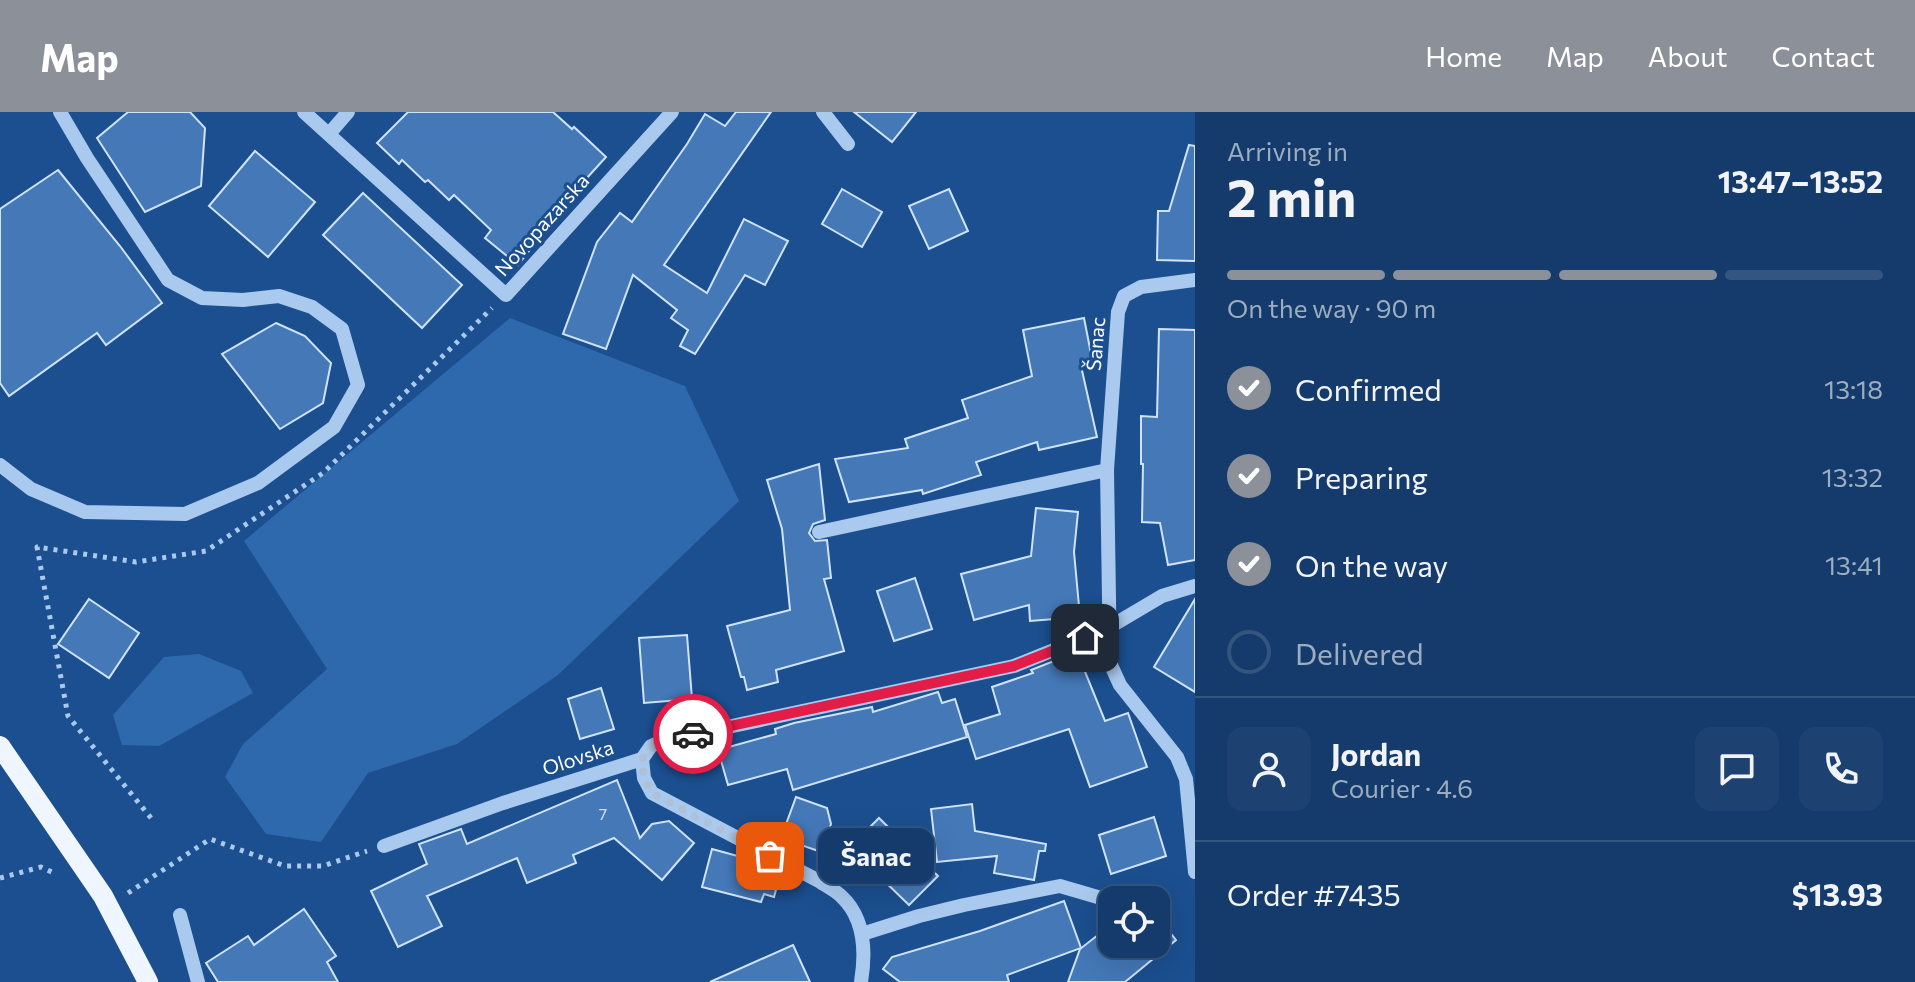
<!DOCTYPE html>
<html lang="en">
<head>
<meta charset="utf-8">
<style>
	body { margin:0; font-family:Commissioner,sans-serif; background:#1d4271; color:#f1f3f6; height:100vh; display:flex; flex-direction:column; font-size:30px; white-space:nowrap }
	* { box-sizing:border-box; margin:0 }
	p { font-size:26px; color:#9dadc1 }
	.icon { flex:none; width:44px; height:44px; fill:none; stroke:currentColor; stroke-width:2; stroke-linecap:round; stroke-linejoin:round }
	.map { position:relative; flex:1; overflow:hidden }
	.details { display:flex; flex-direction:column; background:#143b6b; width:720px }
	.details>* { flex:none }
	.buttons { position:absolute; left:1098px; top:774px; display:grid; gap:16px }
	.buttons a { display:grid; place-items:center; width:72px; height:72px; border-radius:16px; background:#143b6b; box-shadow:0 8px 32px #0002,0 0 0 2px #33557e; font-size:40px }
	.pin { position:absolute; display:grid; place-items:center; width:68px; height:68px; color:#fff; margin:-34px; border-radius:16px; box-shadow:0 4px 12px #0006 }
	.courier { position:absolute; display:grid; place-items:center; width:80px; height:80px; margin:-40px; border:6px solid #e11d48; border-radius:50%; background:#fff; color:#222; box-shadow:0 2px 10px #0007 }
	.bubble { position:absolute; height:56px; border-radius:16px; background:#143b6b; box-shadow:0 8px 32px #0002,0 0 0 2px #33557e; font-size:26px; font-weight:700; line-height:56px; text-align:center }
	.summary em { font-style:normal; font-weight:700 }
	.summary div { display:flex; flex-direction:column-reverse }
	.summary { display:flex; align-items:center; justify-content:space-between; height:136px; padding:0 32px }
	h1 { font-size:52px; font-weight:700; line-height:60px }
	.bar { display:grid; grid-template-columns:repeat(4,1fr); gap:12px 8px; align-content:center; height:96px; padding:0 32px }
	.bar i { height:10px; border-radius:6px; background:#33557e }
	.bar .active { background:#8c9099 }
	.bar p { grid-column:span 4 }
	.line { display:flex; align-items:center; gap:20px; padding:0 32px; border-top:2px solid #33557e }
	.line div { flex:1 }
	.round { display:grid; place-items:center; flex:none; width:84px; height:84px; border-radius:16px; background:#1d4271 }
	ol { padding:0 32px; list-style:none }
	li { display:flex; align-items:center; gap:24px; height:88px }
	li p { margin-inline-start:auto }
	li .icon { padding:8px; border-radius:50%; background:#8c9099; color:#fff; stroke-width:4 }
	li:last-child { color:#9dadc1 }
	li i { width:44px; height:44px; border:4px solid #33557e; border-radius:50% }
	header { display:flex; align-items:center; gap:48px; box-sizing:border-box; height:112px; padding:0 40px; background:#8c9099; color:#fff }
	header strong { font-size:38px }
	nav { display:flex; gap:44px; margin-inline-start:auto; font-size:28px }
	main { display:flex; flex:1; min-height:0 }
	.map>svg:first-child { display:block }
	.green { fill:#2e69ad }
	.building { fill:#4478b7; stroke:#cfe3fa; stroke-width:2 }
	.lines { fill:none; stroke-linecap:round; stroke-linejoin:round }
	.path { stroke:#a9c9ee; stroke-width:5; stroke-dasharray:4 6; stroke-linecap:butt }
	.minor { stroke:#a9c9ee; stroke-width:14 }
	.major { stroke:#f0f6ff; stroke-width:20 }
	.done { stroke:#afc1d8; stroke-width:8; stroke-dasharray:0 14.4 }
	.route { stroke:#e11d48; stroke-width:10 }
	.labels { text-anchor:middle; stroke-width:6; stroke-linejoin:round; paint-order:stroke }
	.number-label { font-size:16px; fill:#d0dded }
	.street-label { font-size:20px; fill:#fff; stroke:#1b4f8f }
</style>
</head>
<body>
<header>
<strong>Map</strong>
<nav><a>Home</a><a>Map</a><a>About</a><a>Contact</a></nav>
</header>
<main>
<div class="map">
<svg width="1195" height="870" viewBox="0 0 1195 870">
	<rect width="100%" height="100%" fill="#1b4f8f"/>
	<g class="green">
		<path d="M510,206L685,274L739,389L558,563L457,632L368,661L321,730L266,722L225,665L243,632L327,557L244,429Z"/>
		<path d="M199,542L241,559L253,581L159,634L122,633L113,603L164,545Z"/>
	</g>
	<g class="building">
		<path d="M128,0H190L205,16L201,74L145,100L97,26Z"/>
		<path d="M408,0H553L572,17L574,15L606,45L555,101L557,103L518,153L485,126L491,118L454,83L449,88L428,68L425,70L402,48L399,52L377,31Z"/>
		<path d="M736,0H771L664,153L707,181L744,107L788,129L765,173L745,163L695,242L680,234L688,218L671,206L677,198L633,163L606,237L563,222L597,130L620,101L632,110L687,32L705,2L725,14Z"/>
		<path d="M854,0H916L892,30Z"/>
		<path d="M1189,33L1195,34V149L1157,148L1158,99H1169Z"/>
		<path d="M255,39L315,90L268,145L209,94Z"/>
		<path d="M58,58L120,134L162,191L106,233L97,221L9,284L0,271V97Z"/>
		<path d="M842,77L882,100L862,135L822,112Z"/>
		<path d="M949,77L968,119L929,137L909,94Z"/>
		<path d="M363,81L462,173L422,216L323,123Z"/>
		<path d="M1084,206L1093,252L1081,254L1097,325L1039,338L1037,330L976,350L981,363L923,382L922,378L849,390L835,347L908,336L905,327L968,306L962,288L1032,264L1023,218Z"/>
		<path d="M276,211L305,224L331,251L323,291L280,317L222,242Z"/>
		<path d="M1159,217L1195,218V448L1168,453L1160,411L1142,410L1143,352H1141V304L1157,305Z"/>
		<path d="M819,352L825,408L813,412L809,421L815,429L827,428L831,466L824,467L844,539L776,558L778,570L747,578L744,565H741L727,514L790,498L782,417L767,368Z"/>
		<path d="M1036,396L1078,400L1074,440L1080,505L1030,509L1029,493L974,508L961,462L1031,444Z"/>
		<path d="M915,466L932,517L894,529L877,479Z"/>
		<path d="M89,487L139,521L109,566L58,532Z"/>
		<path d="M1195,487V580L1154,555Z"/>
		<path d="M687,523L692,587L644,591L639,526Z"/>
		<path d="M1077,540L1105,609L1128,601L1147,655L1090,675L1069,617L976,647L965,613L1000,602L992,575L1033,561L1031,558Z"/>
		<path d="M601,576L614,617L580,627L568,587Z"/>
		<path d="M938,580L942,591L955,587L967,625L793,678L787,657L728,673L718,638L776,622L775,617L794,611L872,595L873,600Z"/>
		<path d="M617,668L640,726L652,712L669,709L694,731L662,768L614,726L573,743L576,751L527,771L517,746L427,784L442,814L398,835L371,779L427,752L419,732L461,717L467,732Z"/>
		<path d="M796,685L827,696L831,712L821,740L781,726Z"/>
		<path d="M972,692L975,719L1046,732L1045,739H1039L1034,768L994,761L997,744L937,750L931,697Z"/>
		<path d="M1154,705L1166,744L1111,762L1099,723Z"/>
		<path d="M879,706L938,764L909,793L875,760L871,765L845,740Z"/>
		<path d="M712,737L763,751L781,760L774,785L764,782L761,790L702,775Z"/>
		<path d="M1064,789L1081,836L1007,863L1009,870H900L883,857L892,845L980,819Z"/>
		<path d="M304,797L336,844L327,850L338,870H218L206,851L248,824L254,833Z"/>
		<path d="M1156,803L1176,828L1125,870H1068L1080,837L1112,812V832H1156Z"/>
		<path d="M793,833L810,870H710Z"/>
	</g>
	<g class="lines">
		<g class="path">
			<path d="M151,706L68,604L37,435L136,450L206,439L323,361L492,196"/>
			<path d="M0,766L41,755L56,762"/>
			<path d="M128,781L210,727L285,754H323L367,739"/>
		</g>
		<g class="minor">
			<path d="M304,0L506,183L672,0"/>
			<path d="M823,0L848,32"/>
			<path d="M329,22L348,0"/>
			<path d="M1195,168L1141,175L1124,184L1118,200L1107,358L1110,551L1120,573L1177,645L1186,667L1195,760"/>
			<path d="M0,353L31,377L85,400L185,402L258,371L334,315L358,273L342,217L312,195L279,184L243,188L202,186L168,168L87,46L60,0"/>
			<path d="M819,420L1107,358"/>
			<path d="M642,647L651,634L662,629L1014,554L1108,516L1162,484L1195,474"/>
			<path d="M642,647L644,666L652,681L819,769C826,774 835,778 841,784C865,806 866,840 861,870"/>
			<path d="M384,734L503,691L642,647"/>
			<path d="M180,803L198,870"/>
			<path d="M862,822L919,804L964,793L1060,774L1101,786"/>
		</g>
		<path class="major" d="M0,634L103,784L148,870"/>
	</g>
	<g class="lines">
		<path class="done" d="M693,622C669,627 656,625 642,647L644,666L652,681L770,744"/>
		<path class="route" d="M693,622L1014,554L1085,526"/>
	</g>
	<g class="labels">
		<g class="number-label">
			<text x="603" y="708">7</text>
		</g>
		<g class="street-label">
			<text transform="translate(542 113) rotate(-48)" y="7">Novopazarska</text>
			<text transform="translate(1096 232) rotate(-85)" y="7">Šanac</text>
			<text transform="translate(578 646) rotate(-18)" y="7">Olovska</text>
		</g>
	</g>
</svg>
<div class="buttons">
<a><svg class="icon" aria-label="locate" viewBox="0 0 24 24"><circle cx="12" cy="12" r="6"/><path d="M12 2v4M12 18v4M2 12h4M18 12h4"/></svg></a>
</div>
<div class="pin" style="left:770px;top:744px;background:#ea580c"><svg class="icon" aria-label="bag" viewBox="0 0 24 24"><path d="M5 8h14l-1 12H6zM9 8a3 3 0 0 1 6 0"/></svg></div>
<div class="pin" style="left:1085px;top:526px;background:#1f2937"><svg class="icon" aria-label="home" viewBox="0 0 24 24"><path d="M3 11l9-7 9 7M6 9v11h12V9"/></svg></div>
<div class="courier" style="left:693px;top:622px"><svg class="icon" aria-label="car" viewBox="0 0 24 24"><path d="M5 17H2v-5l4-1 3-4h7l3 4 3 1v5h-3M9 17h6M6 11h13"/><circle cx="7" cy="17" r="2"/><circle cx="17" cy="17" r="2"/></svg></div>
<div class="bubble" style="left:818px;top:716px;width:116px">Šanac</div>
</div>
<section class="details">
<div class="summary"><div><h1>2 min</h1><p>Arriving in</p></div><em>13:47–13:52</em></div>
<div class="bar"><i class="active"></i><i class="active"></i><i class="active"></i><i></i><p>On the way · 90 m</p></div>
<ol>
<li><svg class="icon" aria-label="check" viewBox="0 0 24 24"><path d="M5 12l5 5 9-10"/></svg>Confirmed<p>13:18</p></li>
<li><svg class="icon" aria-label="check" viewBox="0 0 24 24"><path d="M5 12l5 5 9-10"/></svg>Preparing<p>13:32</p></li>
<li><svg class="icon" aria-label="check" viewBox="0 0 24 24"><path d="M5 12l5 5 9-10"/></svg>On the way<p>13:41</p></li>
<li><i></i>Delivered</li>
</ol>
<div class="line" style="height:144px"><a class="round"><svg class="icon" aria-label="person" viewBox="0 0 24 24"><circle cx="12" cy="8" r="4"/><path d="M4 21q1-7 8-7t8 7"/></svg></a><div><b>Jordan</b><p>Courier · 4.6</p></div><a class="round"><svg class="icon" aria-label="chat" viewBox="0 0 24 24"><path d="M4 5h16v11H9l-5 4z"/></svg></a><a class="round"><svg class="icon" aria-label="phone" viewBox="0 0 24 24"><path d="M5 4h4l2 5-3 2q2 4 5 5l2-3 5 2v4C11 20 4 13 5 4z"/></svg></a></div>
<div class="line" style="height:104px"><div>Order #7435</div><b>$13.93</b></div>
</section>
</main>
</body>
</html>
